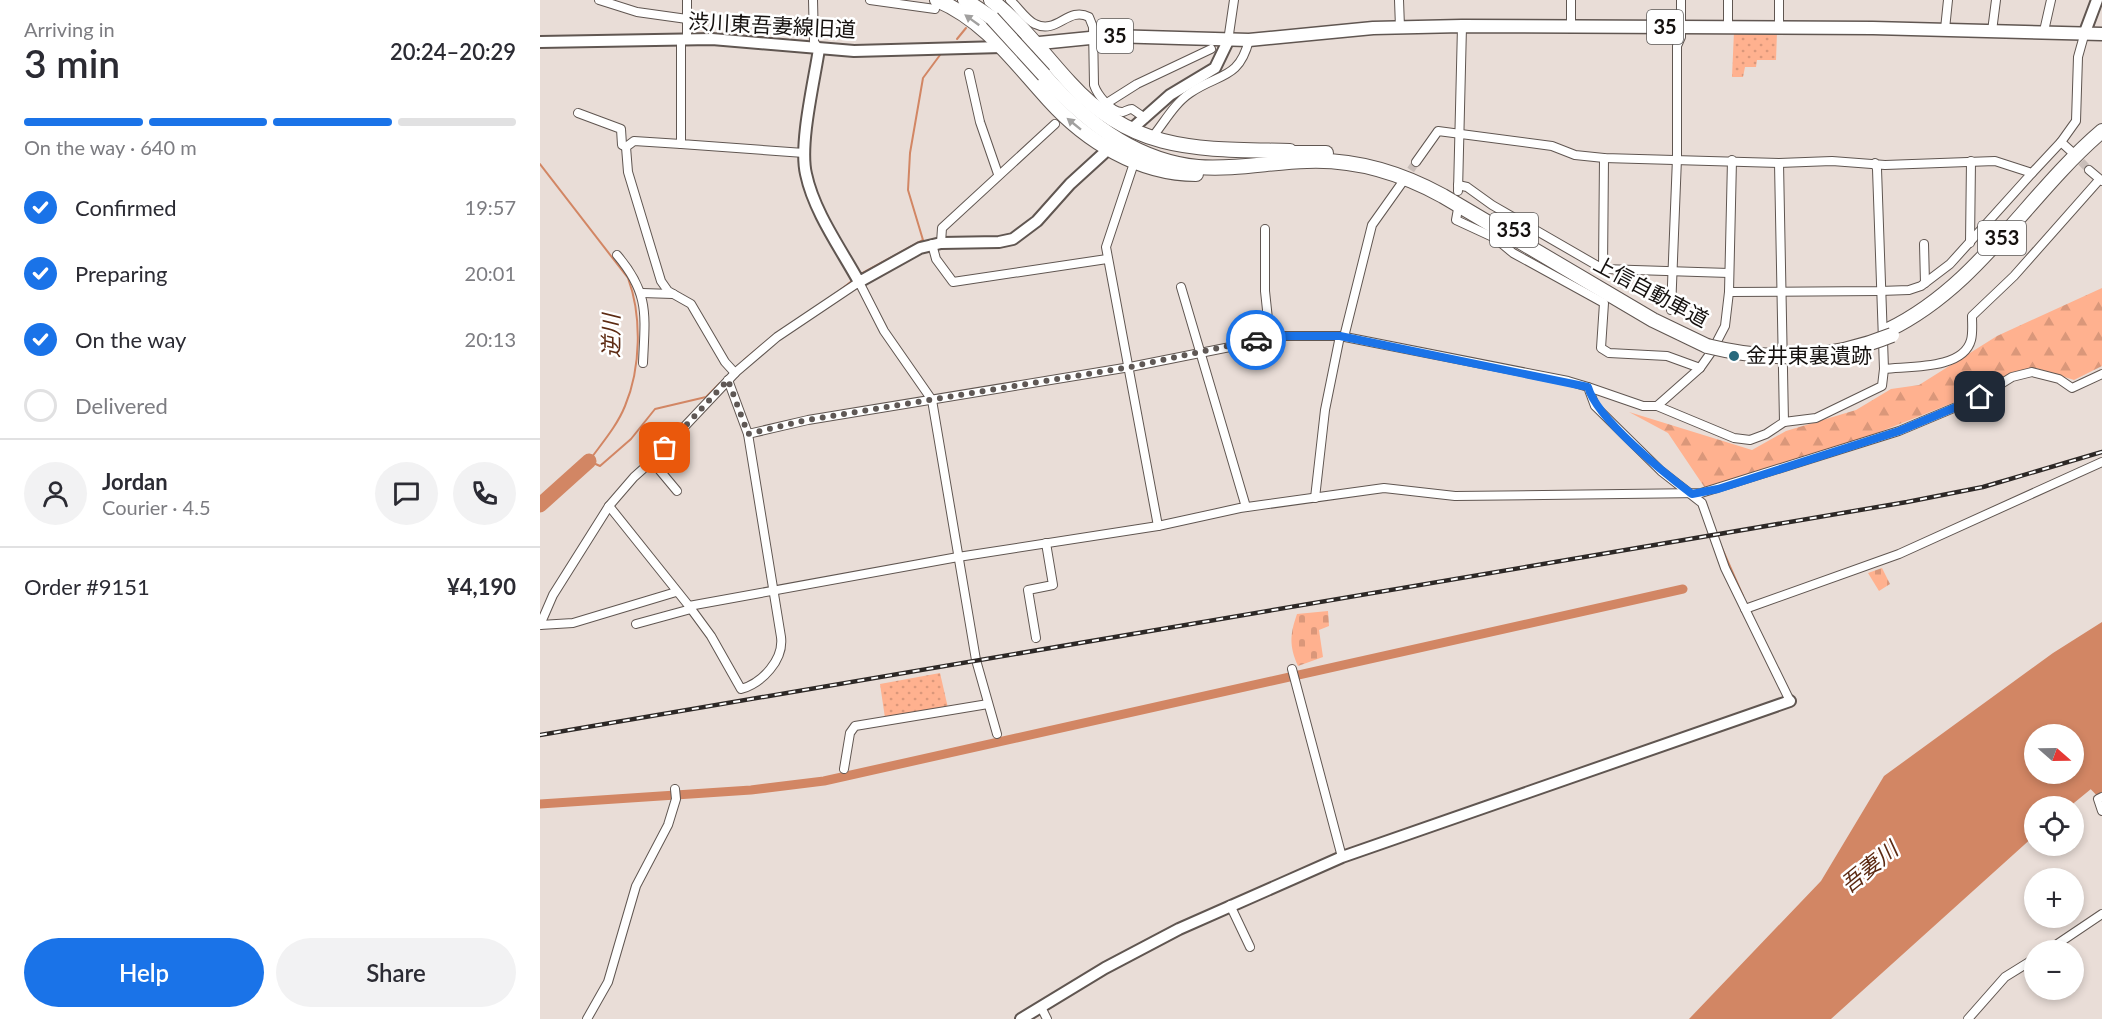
<!DOCTYPE html>
<html lang="en">
<head>
<meta charset="utf-8">
<style>
	body { margin:0; font-family:Lato,"Noto Sans JP",sans-serif; background:#f2f2f3; color:#2b2b33; height:100vh; display:flex; flex-direction:column; font-size:22px; white-space:nowrap }
	* { box-sizing:border-box; margin:0 }
	p { font-size:20px; color:#7c7c81 }
	.icon { flex:none; width:33px; height:33px; fill:none; stroke:currentColor; stroke-width:2; stroke-linecap:round; stroke-linejoin:round }
	.map { position:relative; flex:1; overflow:hidden }
	.panel { display:flex; flex-direction:column; background:#fff; width:540px }
	.panel>* { flex:none }
	.needle { width:39px; rotate:110deg }
	.tools { position:absolute; left:1484px; top:724px; display:grid; gap:12px }
	.tools a { display:grid; place-items:center; width:60px; height:60px; border-radius:50%; background:#fff; box-shadow:0 3px 9px #0003; font-size:30px }
	.pin { position:absolute; display:grid; place-items:center; width:51px; height:51px; color:#fff; margin:-26px; border-radius:12px; box-shadow:0 3px 9px #0006 }
	.courier { position:absolute; display:grid; place-items:center; width:60px; height:60px; margin:-30px; border:4px solid #1a73e8; border-radius:50%; background:#fff; color:#222; box-shadow:0 2px 8px #0007 }
	.head em { font-style:normal; font-weight:600 }
	.head div { display:flex; flex-direction:column-reverse }
	.head { display:flex; align-items:center; justify-content:space-between; height:102px; padding:0 24px }
	h1 { font-size:39px; font-weight:600; line-height:45px }
	.bar { display:grid; grid-template-columns:repeat(4,1fr); gap:9px 6px; align-content:center; height:72px; padding:0 24px }
	.bar i { height:8px; border-radius:4px; background:#e1e1e2 }
	.bar .on { background:#1a73e8 }
	.bar p { grid-column:span 4 }
	.line { display:flex; align-items:center; gap:15px; padding:0 24px; border-top:2px solid #e1e1e2 }
	.line div { flex:1 }
	.round { display:grid; place-items:center; flex:none; width:63px; height:63px; border-radius:32px; background:#f2f2f3 }
	ol { padding:0 24px; list-style:none }
	li { display:flex; align-items:center; gap:18px; height:66px }
	li p { margin-inline-start:auto }
	li .icon { padding:6px; border-radius:50%; background:#1a73e8; color:#fff; stroke-width:4 }
	li:last-child { color:#7c7c81 }
	li i { width:33px; height:33px; border:3px solid #e1e1e2; border-radius:50% }
	.action { display:flex; gap:12px; margin-top:auto; padding:12px 24px }
	.action a { flex:1; height:69px; border-radius:36px; background:#1a73e8; color:#fff; font-size:24px; font-weight:600; line-height:69px; text-align:center }
	.action a+a { background:#f2f2f3; color:#2b2b33 }
	main { display:flex; flex:1; min-height:0 }
	.map>svg:first-child { display:block }
	.grass { fill:url(#grass-dots) }
	.forest { fill:url(#forest-firs) }
	.cemetery { fill:url(#cemetery-stones) }
	.water { fill:#d28664; fill-rule:evenodd }
	.lines { fill:none; stroke-linecap:round; stroke-linejoin:round }
	.stream { stroke:#d28664; stroke-width:2 }
	.canal { stroke:#d28664; stroke-width:9 }
	.river { stroke:#d28664; stroke-width:15 }
	.minor-tunnel { stroke:#c9beb9; stroke-width:8; stroke-dasharray:8 4; stroke-linecap:butt }
	.minor-casing { stroke:#605651; stroke-width:10 }
	.tertiary-casing { stroke:#605651; stroke-width:14 }
	.primary-casing { stroke:#605651; stroke-width:15 }
	.trunk-casing { stroke:#605651; stroke-width:16 }
	.minor { stroke:#fff; stroke-width:8 }
	.tertiary { stroke:#fff; stroke-width:10 }
	.primary { stroke:#fff; stroke-width:12 }
	.trunk { stroke:#fff; stroke-width:14 }
	.rail-casing { stroke:#2d2826; stroke-width:4.5 }
	.rail { stroke:#fff; stroke-width:2; stroke-dasharray:7; stroke-linecap:butt }
	.trunk-bridge-casing { stroke:#605651; stroke-width:16; stroke-linecap:butt }
	.trunk-bridge { stroke:#fff; stroke-width:14 }
	.oneway { fill:#a1a09f }
	.done { stroke:#5f5855; stroke-width:6; stroke-dasharray:0 10.8 }
	.route { stroke:#1a73e8; stroke-width:8 }
	.poi-dot { fill:#28697d; stroke:#fff; stroke-width:2 }
	.labels { text-anchor:middle; stroke-width:5; stroke-linejoin:round; paint-order:stroke }
	.shield { fill:#fff; stroke:#5b5857; stroke-width:1.5 }
	.shield-label { font-size:20px; font-weight:bold; fill:#15110f }
	.street-label { font-size:21px; fill:#15110f; stroke:#fff }
	.poi-label { font-size:21px; fill:#15110f; stroke:#fff; text-anchor:start }
	.water-label { font-size:22px; font-style:italic; fill:#5c2a12; stroke:#fff }
</style>
</head>
<body>
<main>
<section class="panel">
<div class="head"><div><h1>3 min</h1><p>Arriving in</p></div><em>20:24–20:29</em></div>
<div class="bar"><i class="on"></i><i class="on"></i><i class="on"></i><i></i><p>On the way · 640 m</p></div>
<ol>
<li><svg class="icon" aria-label="check" viewBox="0 0 24 24"><path d="M5 12l5 5 9-10"/></svg>Confirmed<p>19:57</p></li>
<li><svg class="icon" aria-label="check" viewBox="0 0 24 24"><path d="M5 12l5 5 9-10"/></svg>Preparing<p>20:01</p></li>
<li><svg class="icon" aria-label="check" viewBox="0 0 24 24"><path d="M5 12l5 5 9-10"/></svg>On the way<p>20:13</p></li>
<li><i></i>Delivered</li>
</ol>
<div class="line" style="height:108px"><a class="round"><svg class="icon" aria-label="person" viewBox="0 0 24 24"><circle cx="12" cy="8" r="4"/><path d="M4 21q1-7 8-7t8 7"/></svg></a><div><b>Jordan</b><p>Courier · 4.5</p></div><a class="round"><svg class="icon" aria-label="chat" viewBox="0 0 24 24"><path d="M4 5h16v11H9l-5 4z"/></svg></a><a class="round"><svg class="icon" aria-label="phone" viewBox="0 0 24 24"><path d="M5 4h4l2 5-3 2q2 4 5 5l2-3 5 2v4C11 20 4 13 5 4z"/></svg></a></div>
<div class="line" style="height:78px"><div>Order #9151</div><b>¥4,190</b></div>
<div class="action"><a>Help</a><a>Share</a></div>
</section>
<div class="map">
<svg width="1562" height="1019" viewBox="0 0 1562 1019">
	<defs>
		<pattern id="grass-dots" width="8" height="8" patternUnits="userSpaceOnUse" patternTransform="scale(1.5)"><rect width="8" height="8" fill="#ffb18f"/><path d="M2 2h.1M6 6h.1" fill="none" stroke="#da977a" stroke-width="1.8" stroke-linecap="round"/></pattern>
		<pattern id="forest-firs" width="22" height="20" patternUnits="userSpaceOnUse" patternTransform="scale(1.5)"><rect width="22" height="20" fill="#ffb18f"/><path d="M5 1l3.5 6h-7zM16 11l3.5 6h-7z" fill="#da977a"/></pattern>
		<pattern id="cemetery-stones" width="16" height="16" patternUnits="userSpaceOnUse" patternTransform="scale(1.5)"><rect width="16" height="16" fill="#ffb18f"/><path d="M2 7V4a2 2 0 0 1 4 0v3zM10 15v-3a2 2 0 0 1 4 0v3z" fill="#da977a"/></pattern>
	</defs>
	<rect width="100%" height="100%" fill="#e9ddd7"/>
	<g class="grass">
		<path d="M1194,31L1237,32L1236,60H1217L1216,67H1205L1203,77H1192Z"/>
		<path d="M400,673L408,708L345,718L340,684Z"/>
	</g>
	<path class="forest" d="M1562,288V366L1534,380L1496,368L1473,372L1435,394L1317,441L1165,488L1128,433L1089,412L1212,450L1246,431L1316,410L1351,389L1379,385L1457,336Z"/>
	<g class="cemetery">
		<path d="M1342,568L1350,584L1339,591L1328,573Z"/>
		<path d="M788,611L789,626L779,630L783,657L758,666C749,646 750,634 757,614Z"/>
	</g>
	<path class="water" d="M1562,622V780L1529,807H1494V836L1291,1019H1149L1281,881L1344,776L1513,653ZM1494,735H1533V774H1494Z"/>
	<g class="lines">
		<g class="stream">
			<path d="M417,39L426,28"/>
			<path d="M0,164L88,278C102,316 101,368 85,406C77,426 62,443 49,461L60,466L91,439L115,409L166,397L180,383"/>
			<path d="M319,275L383,240L368,190L370,153L383,78L400,55"/>
			<path d="M298,292L313,280"/>
			<path d="M204,360L234,335"/>
			<path d="M1181,546L1203,596"/>
		</g>
		<path class="canal" d="M0,804L211,790L284,781L1143,589"/>
		<g class="river">
			<path d="M0,505L49,461"/>
			<path d="M1533,760L1562,790"/>
		</g>
		<g class="minor-tunnel">
			<path d="M1533,153L1549,170"/>
			<path d="M864,180L876,162"/>
		</g>
		<g class="minor-casing">
			<g id="minor">
				<path d="M59,0L97,12L147,19"/>
				<path d="M147,0V39"/>
				<path d="M273,0L274,42L279,49"/>
				<path d="M330,0L395,9"/>
				<path d="M470,0C478,7 486,20 495,24C517,35 528,6 549,17L553,27L554,85C557,94 571,113 583,112C586,111 589,109 592,109L605,118"/>
				<path d="M859,0L860,27"/>
				<path d="M1031,0V27"/>
				<path d="M1188,27V0"/>
				<path d="M1239,28V0"/>
				<path d="M1405,29L1408,0"/>
				<path d="M1452,31L1456,0"/>
				<path d="M1504,31L1511,0"/>
				<path d="M141,40V144L264,153"/>
				<path d="M688,41L694,0"/>
				<path d="M429,73L440,122L458,174"/>
				<path d="M567,103L597,84L671,49"/>
				<path d="M38,113L81,129L82,145L86,147"/>
				<path d="M614,135C625,121 635,103 650,93C679,73 699,80 709,40"/>
				<path d="M1521,142L1536,121L1538,57L1545,32"/>
				<path d="M141,144L94,141L86,147L88,172L121,281L128,291L151,304L185,362L195,373"/>
				<path d="M876,162L898,131L1012,146L1035,155L1064,158L1239,163L1292,161L1345,165L1455,161L1492,173L1521,142L1533,153"/>
				<path d="M1239,163L1244,422"/>
				<path d="M593,166L566,247L618,526"/>
				<path d="M1549,170L1562,181"/>
				<path d="M918,185L927,187L952,205L1063,269L1064,158"/>
				<path d="M918,191L922,26"/>
				<path d="M918,209L916,220L955,238L973,253L1064,303L1061,348L1069,353L1127,356L1160,368"/>
				<path d="M725,229V291L730,338"/>
				<path d="M401,243L402,228L515,124"/>
				<path d="M1430,243L1431,161"/>
				<path d="M392,244L396,259L413,282L567,259"/>
				<path d="M1384,244L1385,283"/>
				<path d="M77,255C110,294 105,315 103,363"/>
				<path d="M1063,269L1189,273"/>
				<path d="M641,287L706,507"/>
				<path d="M1189,292L1340,291L1369,290L1381,286L1410,264L1492,173"/>
				<path d="M102,293L133,294"/>
				<path d="M1131,310L1137,158V46L1141,37V0"/>
				<path d="M804,337L832,225L864,180"/>
				<path d="M1344,369C1369,366 1423,370 1431,340C1433,333 1432,324 1432,316L1474,276L1559,180"/>
				<path d="M1048,387L1103,406H1117L1160,368L1172,351L1185,326L1189,292L1192,160"/>
				<path d="M1117,406L1194,438L1210,440L1226,434L1244,422L1276,418L1342,386L1344,369L1337,169L1335,163"/>
				<path d="M208,434L268,420L590,367L745,336H800L1028,381L1048,387L1055,406L1121,471L1162,503L1185,568L1250,701"/>
				<path d="M112,461L137,491"/>
				<path d="M775,498L785,410L800,336"/>
				<path d="M69,506L149,606L171,636L201,689C222,683 244,660 241,637L208,434L188,380"/>
				<path d="M149,606L418,557L618,526L700,508L844,488L915,496L1161,493L1359,431L1440,397L1472,377L1492,372L1519,379L1532,388L1562,374"/>
				<path d="M1205,609L1359,554L1562,462"/>
				<path d="M96,624L151,609"/>
				<path d="M0,625L13,595L69,506L94,477L112,461L196,372L237,337L319,282L344,331L392,400L436,660L457,734"/>
				<path d="M0,625L33,623L136,592"/>
				<path d="M496,638L488,590L513,585L506,543"/>
				<path d="M752,669L802,857"/>
				<path d="M304,769L310,733L315,726L448,704"/>
				<path d="M1562,797L1558,799L1562,811"/>
				<path d="M690,905L710,947"/>
				<path d="M1507,951L1562,914"/>
				<path d="M501,1007L507,1019"/>
				<path d="M47,1019L68,982L96,886L128,825L136,799L135,789"/>
				<path d="M1428,1019L1465,977L1494,959"/>
			</g>
		</g>
		<g class="tertiary-casing">
			<g id="tertiary">
				<path d="M1545,32L1557,0"/>
				<path d="M0,42L172,39L314,51L462,47"/>
				<path d="M279,49C274,82 259,144 266,174C274,212 301,249 319,282L380,248L401,243L459,242L473,239L497,221L530,184L564,153"/>
				<path d="M595,126L630,95L675,68L688,41"/>
				<path d="M481,1019L565,968L639,929L802,857L1250,701"/>
			</g>
		</g>
		<g class="primary-casing">
			<path id="primary" d="M470,46L570,36L709,40L833,28L922,26L1333,28L1562,34"/>
		</g>
		<g class="trunk-casing">
			<g id="trunk">
				<path d="M397,0C446,21 474,62 509,100C546,141 599,174 656,174"/>
				<path d="M425,0L452,18"/>
				<path d="M451,0C482,24 504,55 530,83C594,154 662,149 750,151"/>
				<path d="M504,75C544,121 595,161 658,167C694,170 731,162 767,161C816,159 861,173 903,196L1113,320L1167,346"/>
				<path d="M742,153H786"/>
				<path d="M1348,330C1439,286 1487,195 1562,131"/>
			</g>
		</g>
		<use href="#minor" class="minor"/>
		<use href="#tertiary" class="tertiary"/>
		<use href="#primary" class="primary"/>
		<use href="#trunk" class="trunk"/>
		<g class="rail-casing">
			<path id="rail" d="M0,735L1367,502L1443,487L1562,452"/>
		</g>
		<use href="#rail" class="rail"/>
		<g class="trunk-bridge-casing">
			<g id="trunk-bridge">
				<path d="M452,18L504,75"/>
				<path d="M1167,346C1232,362 1290,360 1352,335"/>
			</g>
		</g>
		<use href="#trunk-bridge" class="trunk-bridge"/>
	</g>
	<defs><path id="oneway-solid" d="M-6-.8H1V-3.2L6.5 0L1 3.2V.8H-6Z" transform="scale(1.5)"/></defs>
	<g class="oneway">
		<use href="#oneway-solid" transform="translate(432 20) rotate(-144)"/>
		<use href="#oneway-solid" transform="translate(534 124) rotate(-141)"/>
	</g>
	<g class="lines">
		<path class="done" d="M125,448L188,380L208,434L267,420L590,367L716,340"/>
		<path class="route" d="M716,340L745,336H800L1048,387C1057,419 1124,473 1152,494L1178,489L1359,431L1440,397"/>
	</g>
	<circle class="poi-dot" cx="1194" cy="356" r="6"/>
	<g class="labels">
		<g class="shield">
			<rect x="1107" y="10" width="36" height="34" rx="4.5"/>
			<rect x="557" y="19" width="36" height="34" rx="4.5"/>
			<rect x="950" y="213" width="48" height="34" rx="4.5"/>
			<rect x="1438" y="221" width="48" height="34" rx="4.5"/>
		</g>
		<g class="shield-label">
			<text x="1125" y="34">35</text>
			<text x="575" y="43">35</text>
			<text x="974" y="237">353</text>
			<text x="1462" y="245">353</text>
		</g>
		<g class="street-label">
			<text transform="translate(232 26) rotate(3)" y="7">渋川東吾妻線旧道</text>
			<text transform="translate(1111 292) rotate(28)" y="7">上信自動車道</text>
		</g>
		<g class="poi-label">
			<text x="1206" y="363">金井東裏遺跡</text>
		</g>
		<g class="water-label">
			<text transform="translate(71 336) rotate(-90)" y="8">逆川</text>
			<text transform="translate(1329 867) rotate(-39)" y="8">吾妻川</text>
		</g>
	</g>
</svg>
<div class="tools">
<a><svg class="needle" viewBox="-14 -14 28 28"><path d="M0-13l5 13h-10z" fill="#e53935"/><path d="M0 13l5-13h-10z" fill="#7c7c81"/></svg></a>
<a><svg class="icon" aria-label="locate" viewBox="0 0 24 24"><circle cx="12" cy="12" r="6"/><path d="M12 2v4M12 18v4M2 12h4M18 12h4"/></svg></a>
<a>+</a>
<a>−</a>
</div>
<div class="pin" style="left:125px;top:448px;background:#ea580c"><svg class="icon" aria-label="bag" viewBox="0 0 24 24"><path d="M5 8h14l-1 12H6zM9 8a3 3 0 0 1 6 0"/></svg></div>
<div class="pin" style="left:1440px;top:397px;background:#1f2937"><svg class="icon" aria-label="home" viewBox="0 0 24 24"><path d="M3 11l9-7 9 7M6 9v11h12V9"/></svg></div>
<div class="courier" style="left:716px;top:340px"><svg class="icon" aria-label="car" viewBox="0 0 24 24"><path d="M5 17H2v-5l4-1 3-4h7l3 4 3 1v5h-3M9 17h6M6 11h13"/><circle cx="7" cy="17" r="2"/><circle cx="17" cy="17" r="2"/></svg></div>
</div>
</main>
</body>
</html>
